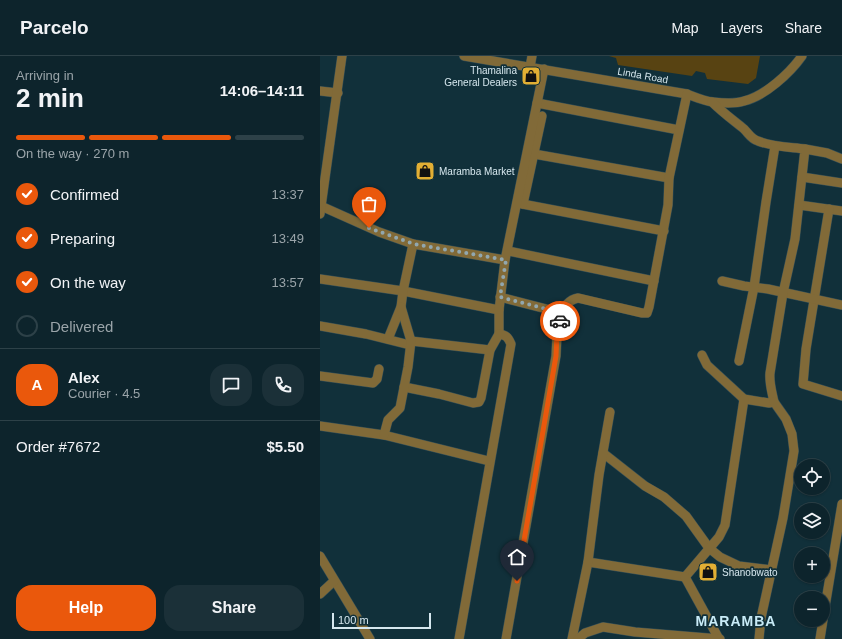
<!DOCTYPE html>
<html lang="en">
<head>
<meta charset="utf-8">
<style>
	body { margin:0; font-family:Arial,sans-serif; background:#1b3038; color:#f1f3f6; height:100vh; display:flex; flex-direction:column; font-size:15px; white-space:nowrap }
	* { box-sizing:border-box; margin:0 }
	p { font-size:13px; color:#9aa4a9 }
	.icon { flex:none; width:22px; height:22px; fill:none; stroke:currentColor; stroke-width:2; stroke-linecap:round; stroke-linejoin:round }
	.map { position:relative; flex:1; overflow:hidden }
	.sheet { display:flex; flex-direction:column; background:#0d242c; width:320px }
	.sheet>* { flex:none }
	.buttons { position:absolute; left:474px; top:403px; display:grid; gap:8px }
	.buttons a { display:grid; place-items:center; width:36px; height:36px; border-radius:50%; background:#0d242c; box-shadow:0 1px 3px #0004,0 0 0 1px #2d4148; font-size:20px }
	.scale { position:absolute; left:12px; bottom:10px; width:99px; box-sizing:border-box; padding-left:4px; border:2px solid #d6e7ee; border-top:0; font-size:11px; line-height:14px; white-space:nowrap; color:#d6e7ee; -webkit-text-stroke:3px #11303a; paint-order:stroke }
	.pin { position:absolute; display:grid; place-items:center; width:34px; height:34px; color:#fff; margin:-41px -17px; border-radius:50% 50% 50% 0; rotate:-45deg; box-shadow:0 0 4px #0007 }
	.pin .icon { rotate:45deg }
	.courier { position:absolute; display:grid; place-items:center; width:40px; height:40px; margin:-20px; border:3px solid #ea580c; border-radius:50%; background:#fff; color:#222; box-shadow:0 1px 5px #0007 }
	.headline em { font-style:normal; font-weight:700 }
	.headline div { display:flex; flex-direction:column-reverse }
	.headline { display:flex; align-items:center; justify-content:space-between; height:68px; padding:0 16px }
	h1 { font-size:26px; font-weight:700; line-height:30px }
	.bar { display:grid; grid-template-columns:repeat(4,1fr); gap:6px 4px; align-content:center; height:48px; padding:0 16px }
	.bar i { height:5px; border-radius:3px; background:#2d4148 }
	.bar .selected { background:#ea580c }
	.bar p { grid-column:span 4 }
	.line { display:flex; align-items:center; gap:10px; padding:0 16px; border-top:1px solid #2d4148 }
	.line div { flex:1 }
	.round { display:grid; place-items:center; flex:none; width:42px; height:42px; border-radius:16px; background:#1b3038 }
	ol { padding:0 16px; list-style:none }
	li { display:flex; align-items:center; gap:12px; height:44px }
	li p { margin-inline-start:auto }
	li .icon { padding:4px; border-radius:50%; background:#ea580c; color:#fff; stroke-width:4 }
	li:last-child { color:#9aa4a9 }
	li i { width:22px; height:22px; border:2px solid #2d4148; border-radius:50% }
	.cta { display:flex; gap:8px; margin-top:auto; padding:8px 16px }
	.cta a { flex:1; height:46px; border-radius:16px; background:#ea580c; color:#fff; font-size:16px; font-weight:700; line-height:46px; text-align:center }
	.cta a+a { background:#1b3038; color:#f1f3f6 }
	header { display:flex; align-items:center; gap:24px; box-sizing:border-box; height:56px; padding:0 20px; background:#0d242c; border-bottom:1px solid #2d4148 }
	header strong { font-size:19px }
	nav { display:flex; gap:22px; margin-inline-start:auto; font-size:14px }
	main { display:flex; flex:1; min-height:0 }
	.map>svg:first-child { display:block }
	.garden { fill:#584312 }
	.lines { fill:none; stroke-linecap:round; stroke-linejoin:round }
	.minor-casing { stroke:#314d57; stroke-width:10 }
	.minor { stroke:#816a38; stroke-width:9 }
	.done { stroke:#91a7af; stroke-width:4; stroke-dasharray:0 7.2 }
	.route { stroke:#ea580c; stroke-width:5 }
	.labels { text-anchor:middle; stroke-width:3.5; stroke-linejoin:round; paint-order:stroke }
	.poi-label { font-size:10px; fill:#d6e7ee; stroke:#11303a; text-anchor:start }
	.street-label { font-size:10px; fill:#d6e7ee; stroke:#11303a }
	.district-label { font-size:14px; font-weight:bold; letter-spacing:1px; fill:#c8ebf7; stroke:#11303a }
</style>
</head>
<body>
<header>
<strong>Parcelo</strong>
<nav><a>Map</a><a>Layers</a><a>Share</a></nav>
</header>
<main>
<section class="sheet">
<div class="headline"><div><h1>2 min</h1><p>Arriving in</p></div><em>14:06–14:11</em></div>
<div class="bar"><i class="selected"></i><i class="selected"></i><i class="selected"></i><i></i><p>On the way · 270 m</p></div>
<ol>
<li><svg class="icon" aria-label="check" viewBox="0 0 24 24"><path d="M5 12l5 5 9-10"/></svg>Confirmed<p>13:37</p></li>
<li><svg class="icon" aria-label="check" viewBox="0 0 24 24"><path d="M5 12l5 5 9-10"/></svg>Preparing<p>13:49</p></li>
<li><svg class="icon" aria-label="check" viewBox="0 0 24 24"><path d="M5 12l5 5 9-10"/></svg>On the way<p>13:57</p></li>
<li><i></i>Delivered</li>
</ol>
<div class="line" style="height:72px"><b class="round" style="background:#ea580c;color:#fff">A</b><div><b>Alex</b><p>Courier · 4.5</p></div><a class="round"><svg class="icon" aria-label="chat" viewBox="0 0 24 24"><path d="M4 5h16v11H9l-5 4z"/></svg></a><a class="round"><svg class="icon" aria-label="phone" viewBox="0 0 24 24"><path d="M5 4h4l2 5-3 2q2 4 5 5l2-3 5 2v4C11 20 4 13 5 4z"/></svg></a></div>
<div class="line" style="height:52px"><div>Order #7672</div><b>$5.50</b></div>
<div class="cta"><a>Help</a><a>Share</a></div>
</section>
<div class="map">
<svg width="522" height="583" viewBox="0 0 522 583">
	<rect width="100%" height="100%" fill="#11303a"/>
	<path class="garden" d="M289,0H440L436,22L428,28L387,23L385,17L376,15L372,20L298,9L296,2Z"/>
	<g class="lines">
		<g class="minor-casing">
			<g id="minor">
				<path d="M144,0L367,38C375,41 384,45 393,46C402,47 415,48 424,45C445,40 470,17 482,0"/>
				<path d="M210,11L212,0"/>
				<path d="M0,35L18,37"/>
				<path d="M217,47L359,74"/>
				<path d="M485,93L507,97L522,103"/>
				<path d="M214,98L349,122"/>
				<path d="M482,121L522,127"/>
				<path d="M197,147L344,175"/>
				<path d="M203,148L222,60"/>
				<path d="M479,149L522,155"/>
				<path d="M1,150L59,176L93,188L185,204"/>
				<path d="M509,153L486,293L483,328L522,340"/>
				<path d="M0,158L22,0"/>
				<path d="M188,195L334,225"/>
				<path d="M0,223L83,235L179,254"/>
				<path d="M402,225L424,230L448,233L522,249"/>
				<path d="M180,241L242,257"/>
				<path d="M0,270L46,278L90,289"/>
				<path d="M179,278V254L185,204L224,13"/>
				<path d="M68,283L81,251L83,235L93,188"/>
				<path d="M91,285L170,294"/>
				<path d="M382,299L387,309L424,343L449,347L454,346C452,336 449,327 450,317L463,237L475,183L485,93C469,91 453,91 438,85C431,83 429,78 424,73C413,64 402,56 392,46"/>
				<path d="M419,305L434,231L446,146L455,90"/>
				<path d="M0,320L53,327L57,323L59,313"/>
				<path d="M84,331L119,338L153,347L159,346L161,342L170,294L179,278C186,279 188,281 191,288L139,583"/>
				<path d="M0,370L64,379L169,405"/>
				<path d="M64,379L68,364L80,352L88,311L91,285L81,251"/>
				<path d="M283,397L325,430L344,441L366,460L389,492L400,501L419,510L452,514"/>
				<path d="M0,500L50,583"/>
				<path d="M268,506L365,521L399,481L405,469L424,343"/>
				<path d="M365,521L399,583"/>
				<path d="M0,538L14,525"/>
				<path d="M503,563L522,448"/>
				<path d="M186,583L236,300C237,282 236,246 258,242L322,257H327L329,251L348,149L349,122L367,38"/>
				<path d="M252,583L268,506L279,419L290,356"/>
				<path d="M258,583L265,577L283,571L315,576L400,583"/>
				<path d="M439,583L441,562L463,462L474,395L472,378L466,363L454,346"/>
				<path d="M500,583L503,564"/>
			</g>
		</g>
		<use href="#minor" class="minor"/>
	</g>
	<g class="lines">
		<path class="done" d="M49,172L94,188L186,204L180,241L242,257L240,265"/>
		<path class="route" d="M197,525L236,300L237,276L240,265"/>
	</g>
	<defs>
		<g id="shop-square" transform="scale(1)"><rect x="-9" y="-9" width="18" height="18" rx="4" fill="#e2af34" stroke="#11303a"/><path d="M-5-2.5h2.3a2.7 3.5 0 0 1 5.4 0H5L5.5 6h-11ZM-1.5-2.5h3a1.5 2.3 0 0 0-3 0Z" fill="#111"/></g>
	</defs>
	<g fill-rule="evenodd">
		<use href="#shop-square" x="211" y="20"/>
		<use href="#shop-square" x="105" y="115"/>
		<use href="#shop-square" x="388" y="516"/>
	</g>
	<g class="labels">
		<g class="poi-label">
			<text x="197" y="18" text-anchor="end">Thamalina<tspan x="197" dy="12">General Dealers</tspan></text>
			<text x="119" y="119">Maramba Market</text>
			<text x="402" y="520">Shanobwato</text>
		</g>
		<g class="street-label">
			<text transform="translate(323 19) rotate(10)" y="4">Linda Road</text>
		</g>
		<g class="district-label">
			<text x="416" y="570">MARAMBA</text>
		</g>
	</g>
</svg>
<div class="buttons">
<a><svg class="icon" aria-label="locate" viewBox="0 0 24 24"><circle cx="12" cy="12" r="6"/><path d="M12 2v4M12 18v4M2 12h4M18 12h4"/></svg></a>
<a><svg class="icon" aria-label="layers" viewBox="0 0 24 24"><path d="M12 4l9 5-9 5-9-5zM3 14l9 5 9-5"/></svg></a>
<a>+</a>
<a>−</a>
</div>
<div class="scale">100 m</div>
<div class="pin" style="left:49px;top:172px;background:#ea580c"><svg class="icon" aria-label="bag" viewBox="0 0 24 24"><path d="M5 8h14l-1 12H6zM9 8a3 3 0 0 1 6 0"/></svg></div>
<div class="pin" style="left:197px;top:525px;background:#1f2937"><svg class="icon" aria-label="home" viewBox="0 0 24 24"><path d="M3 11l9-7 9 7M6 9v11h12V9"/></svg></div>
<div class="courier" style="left:240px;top:265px"><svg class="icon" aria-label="car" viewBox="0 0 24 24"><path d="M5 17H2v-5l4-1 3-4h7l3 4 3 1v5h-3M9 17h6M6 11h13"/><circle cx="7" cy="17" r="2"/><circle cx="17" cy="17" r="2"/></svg></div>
</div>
</main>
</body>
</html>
